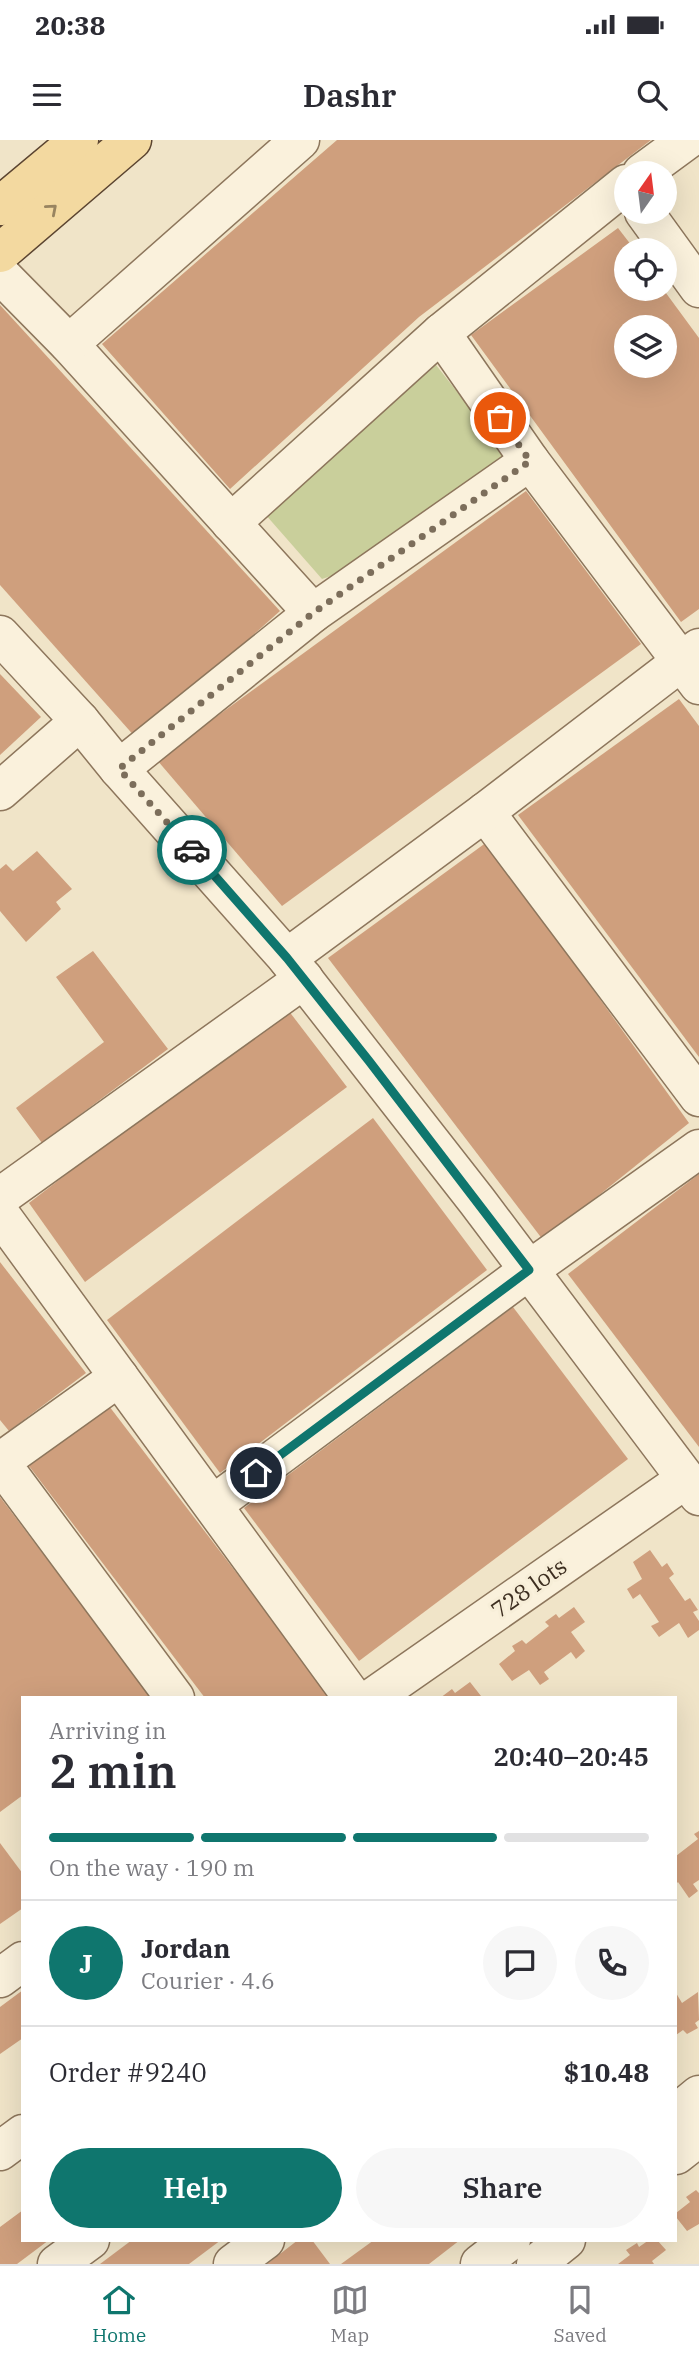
<!DOCTYPE html>
<html lang="en">
<head>
<meta charset="utf-8">
<style>
	body { margin:0; font-family:"IBM Plex Serif",serif; background:#f7f7f7; color:#2b2b33; height:100vh; display:flex; flex-direction:column; font-size:26px; white-space:nowrap }
	* { box-sizing:border-box; margin:0 }
	p { font-size:23px; color:#7c7c81 }
	.icon { flex:none; width:38px; height:38px; fill:none; stroke:currentColor; stroke-width:2; stroke-linecap:round; stroke-linejoin:round }
	.map { position:relative; flex:1; overflow:hidden }
	.drawer { position:absolute; left:21px; top:1556px; width:656px; height:546px; display:flex; flex-direction:column; background:#fff; border-radius:0px; box-shadow:0 7px 28px #0002 }
	.drawer>* { flex:none }
	.needle { width:46px; rotate:14deg }
	.tools { position:absolute; left:614px; top:21px; display:grid; gap:14px }
	.tools a { display:grid; place-items:center; width:63px; height:63px; border-radius:50%; background:#fff; box-shadow:0 7px 28px #0002; font-size:35px }
	.pin { position:absolute; display:grid; place-items:center; width:60px; height:60px; color:#fff; margin:-30px; border:4px solid #fff; border-radius:50%; box-shadow:0 2px 7px #0007 }
	.courier { position:absolute; display:grid; place-items:center; width:70px; height:70px; margin:-35px; border:5px solid #0f766e; border-radius:50%; background:#fff; color:#222; box-shadow:0 2px 9px #0007 }
	.overview em { font-style:normal; font-weight:600 }
	.overview div { display:flex; flex-direction:column-reverse }
	.overview { display:flex; align-items:center; justify-content:space-between; height:119px; padding:0 28px }
	h1 { font-size:46px; font-weight:600; line-height:52px }
	.bar { display:grid; grid-template-columns:repeat(4,1fr); gap:10px 7px; align-content:center; height:84px; padding:0 28px }
	.bar i { height:9px; border-radius:5px; background:#e1e1e2 }
	.bar .active { background:#0f766e }
	.bar p { grid-column:span 4 }
	.line { display:flex; align-items:center; gap:18px; padding:0 28px; border-top:2px solid #e1e1e2 }
	.line div { flex:1 }
	.round { display:grid; place-items:center; flex:none; width:74px; height:74px; border-radius:37px; background:#f7f7f7 }
	.action { display:flex; gap:14px; margin-top:auto; padding:14px 28px }
	.action a { flex:1; height:80px; border-radius:42px; background:#0f766e; color:#fff; font-size:28px; font-weight:600; line-height:80px; text-align:center }
	.action a+a { background:#f7f7f7; color:#2b2b33 }
	.status { display:flex; justify-content:space-between; align-items:center; height:49px; padding:0 35px; background:#fff; direction:ltr }
	.status svg { height:19px; fill:currentColor }
	header { display:flex; justify-content:space-between; align-items:center; height:91px; padding:0 28px; background:#fff; font-size:32px; font-weight:600 }
	.dock { display:flex; justify-content:space-around; align-items:center; height:98px; border-top:2px solid #e1e1e2; background:#fff; font-size:19px; color:#7c7c81 }
	.dock a { display:grid; justify-items:center; gap:4px }
	.dock .active { color:#0f766e }
	.map>svg:first-child { display:block }
	.green { fill:#c9cf9b }
	.building { fill:#cf9f7d; fill-rule:evenodd }
	.lines { fill:none; stroke-linecap:round; stroke-linejoin:round }
	.minor-casing { stroke:#8d765c; stroke-width:41 }
	.major-casing { stroke:#5b4430; stroke-width:41 }
	.minor { stroke:#faf1dc; stroke-width:38 }
	.major { stroke:#f3d9a0; stroke-width:38 }
	.oneway { stroke:#988460 }
	.done { stroke:#7c6e5b; stroke-width:7; stroke-dasharray:0 12.6 }
	.route { stroke:#0f766e; stroke-width:9 }
	.labels { text-anchor:middle; stroke-width:6; stroke-linejoin:round; paint-order:stroke }
	.street-label { font-size:23px; fill:#3d2e20; stroke:#f7eed8 }
</style>
</head>
<body>
<div class="status"><b>20:38</b><svg viewBox="0 0 49 12"><path d="M0 12V9h3v3zM5 12V6h3v6zM10 12V3h3v9zM15 12V0h3v12zM26 1h20v11H26zM47 4h2v5h-2z"/></svg></div>
<header><svg class="icon" aria-label="menu" viewBox="0 0 24 24"><path d="M4 6h16M4 12h16M4 18h16"/></svg>Dashr<svg class="icon" aria-label="search" viewBox="0 0 24 24"><circle cx="10" cy="10" r="6"/><path d="M15 15l6 6"/></svg></header>
<div class="map">
<svg width="699" height="2124" viewBox="0 0 699 2124">
	<rect width="100%" height="100%" fill="#f0e4c8"/>
	<path class="green" d="M436,225L506,314L355,428L322,439L265,374Z"/>
	<g class="building">
		<path d="M337,0H651L419,177L230,349L102,204Z"/>
		<path d="M618,88L635,110H626V149H663L699,198V469L681,482L471,195ZM626,187H665V226H626Z"/>
		<path d="M0,165L280,471L137,599L0,445Z"/>
		<path d="M526,351L641,504L282,766L157,620Z"/>
		<path d="M0,534L41,577L0,615Z"/>
		<path d="M679,559L699,586V917L518,675Z"/>
		<path d="M487,702L689,983L543,1100L328,818Z"/>
		<path d="M37,711L72,749L56,762L61,769L26,802L0,771V729L6,724L13,731Z"/>
		<path d="M93,811L168,909L42,1003L16,968L104,902L56,837Z"/>
		<path d="M285,866L347,947L85,1142L29,1063Z"/>
		<path d="M373,978L487,1130L220,1333L107,1180Z"/>
		<path d="M699,1034V1307L568,1134Z"/>
		<path d="M0,1122L86,1233L9,1291L0,1280Z"/>
		<path d="M513,1167L628,1319L359,1521L244,1368Z"/>
		<path d="M109,1266L329,1554L325,1558H205L29,1326Z"/>
		<path d="M0,1357L152,1558H23V1655L0,1672Z"/>
		<path d="M650,1410L662,1427L667,1423L674,1434L669,1438L685,1461L690,1458L698,1470L693,1472L699,1481V1490L688,1498L679,1483L659,1497L651,1486L659,1482L640,1454L633,1459L627,1449L642,1439L633,1422Z"/>
		<path d="M574,1467L585,1482L571,1492L585,1511L576,1519L571,1512L544,1532L549,1539L540,1545L529,1530L512,1541L499,1524L515,1511L512,1506L522,1500L526,1504L549,1486L545,1482L556,1474L559,1478Z"/>
		<path d="M470,1542L481,1556L440,1558L452,1549L455,1553Z"/>
		<path d="M699,1691V1740L693,1744L698,1751L689,1758L678,1742L676,1744V1716L698,1699L694,1694Z"/>
		<path d="M0,1703L23,1734V1768L0,1784Z"/>
		<path d="M23,1850V1898L0,1914V1867Z"/>
		<path d="M698,1852L699,1880L695,1883L698,1888L687,1894L683,1890L676,1895V1853L682,1863Z"/>
		<path d="M696,2050L699,2053V2084L687,2091L676,2077V2073L690,2062L686,2057Z"/>
		<path d="M23,2070V2100H49L17,2124H0V2087Z"/>
		<path d="M132,2100H221L189,2124H100Z"/>
		<path d="M298,2100H312L330,2124H267Z"/>
		<path d="M374,2100H460L429,2124H341Z"/>
		<path d="M649,2100H657L666,2110L652,2121L654,2124H618L630,2115L626,2110L637,2103L639,2107Z"/>
	</g>
	<g class="lines">
		<g class="minor-casing">
			<g id="minor">
				<path d="M642,33L687,0"/>
				<path d="M644,72L699,148"/>
				<path d="M0,134L69,204L313,473"/>
				<path d="M69,204L300,0"/>
				<path d="M530,321L441,193L626,44"/>
				<path d="M231,383L441,193"/>
				<path d="M0,495L80,581L119,629L287,818L477,1061L699,1356"/>
				<path d="M119,629L313,473L530,321L699,545"/>
				<path d="M0,651L80,581"/>
				<path d="M485,672L699,957"/>
				<path d="M287,818L485,672L699,508"/>
				<path d="M0,1057L304,839"/>
				<path d="M0,1074L353,1558"/>
				<path d="M119,1237L0,1322L175,1558"/>
				<path d="M214,1364L529,1130L699,1009"/>
				<path d="M372,1558L686,1339"/>
				<path d="M0,1838L23,1821"/>
				<path d="M676,1974L699,1955"/>
				<path d="M0,2011L23,1994"/>
				<path d="M676,2015L699,1997"/>
				<path d="M57,2124L90,2100"/>
				<path d="M233,2124L265,2100"/>
				<path d="M480,2124L511,2100"/>
				<path d="M536,2124L566,2100"/>
			</g>
		</g>
		<g class="major-casing">
			<g id="major">
				<path d="M0,66L79,0"/>
				<path d="M0,113L132,0"/>
			</g>
		</g>
		<use href="#minor" class="minor"/>
		<use href="#major" class="major"/>
	</g>
	<defs><path id="oneway-chevron" d="M-2-3.5L2.5 0L-2 3.5" fill="none" stroke-width="1.6" stroke-linecap="round" stroke-linejoin="round" transform="scale(1.75)"/></defs>
	<use class="oneway" href="#oneway-chevron" transform="translate(52 69) rotate(-41)"/>
	<g class="lines">
		<path class="done" d="M192,710L119,629L313,473L530,321L500,278"/>
		<path class="route" d="M192,710L287,818L369,921L529,1130L256,1333"/>
	</g>
	<g class="labels">
		<g class="street-label">
			<text transform="translate(529 1448) rotate(-35)" y="8">728 lots</text>
		</g>
	</g>
</svg>
<div class="tools">
<a><svg class="needle" viewBox="-14 -14 28 28"><path d="M0-13l5 13h-10z" fill="#e53935"/><path d="M0 13l5-13h-10z" fill="#7c7c81"/></svg></a>
<a><svg class="icon" aria-label="locate" viewBox="0 0 24 24"><circle cx="12" cy="12" r="6"/><path d="M12 2v4M12 18v4M2 12h4M18 12h4"/></svg></a>
<a><svg class="icon" aria-label="layers" viewBox="0 0 24 24"><path d="M12 4l9 5-9 5-9-5zM3 14l9 5 9-5"/></svg></a>
</div>
<div class="pin" style="left:500px;top:278px;background:#ea580c"><svg class="icon" aria-label="bag" viewBox="0 0 24 24"><path d="M5 8h14l-1 12H6zM9 8a3 3 0 0 1 6 0"/></svg></div>
<div class="pin" style="left:256px;top:1333px;background:#1f2937"><svg class="icon" aria-label="home" viewBox="0 0 24 24"><path d="M3 11l9-7 9 7M6 9v11h12V9"/></svg></div>
<div class="courier" style="left:192px;top:710px"><svg class="icon" aria-label="car" viewBox="0 0 24 24"><path d="M5 17H2v-5l4-1 3-4h7l3 4 3 1v5h-3M9 17h6M6 11h13"/><circle cx="7" cy="17" r="2"/><circle cx="17" cy="17" r="2"/></svg></div>
<section class="drawer">
<div class="overview"><div><h1>2 min</h1><p>Arriving in</p></div><em>20:40–20:45</em></div>
<div class="bar"><i class="active"></i><i class="active"></i><i class="active"></i><i></i><p>On the way · 190 m</p></div>
<div class="line" style="height:126px"><b class="round" style="background:#0f766e;color:#fff">J</b><div><b>Jordan</b><p>Courier · 4.6</p></div><a class="round"><svg class="icon" aria-label="chat" viewBox="0 0 24 24"><path d="M4 5h16v11H9l-5 4z"/></svg></a><a class="round"><svg class="icon" aria-label="phone" viewBox="0 0 24 24"><path d="M5 4h4l2 5-3 2q2 4 5 5l2-3 5 2v4C11 20 4 13 5 4z"/></svg></a></div>
<div class="line" style="height:91px"><div>Order #9240</div><b>$10.48</b></div>
<div class="action"><a>Help</a><a>Share</a></div>
</section>
</div>
<nav class="dock">
<a class="active"><svg class="icon" aria-label="home" viewBox="0 0 24 24"><path d="M3 11l9-7 9 7M6 9v11h12V9"/></svg>Home</a>
<a><svg class="icon" aria-label="map" viewBox="0 0 24 24"><path d="M3 6l6-2 6 2 6-2v14l-6 2-6-2-6 2zM9 4v14M15 6v14"/></svg>Map</a>
<a><svg class="icon" aria-label="saved" viewBox="0 0 24 24"><path d="M7 4h10v16l-5-4-5 4z"/></svg>Saved</a>
</nav>
</body>
</html>
